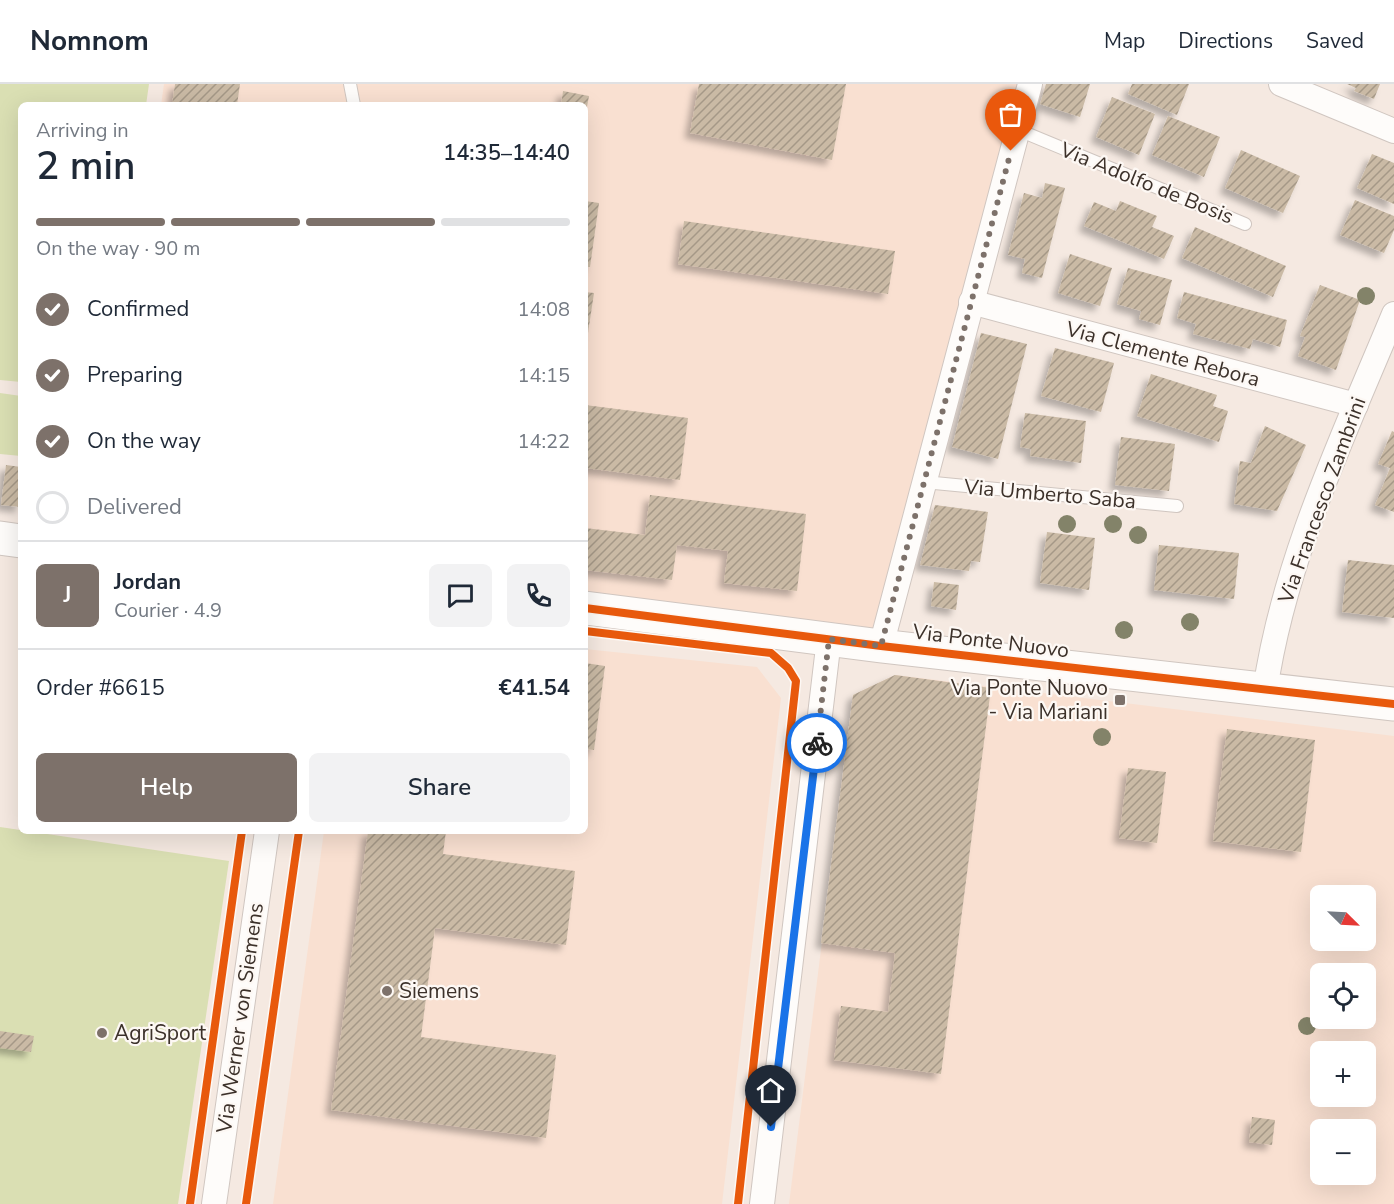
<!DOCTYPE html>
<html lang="en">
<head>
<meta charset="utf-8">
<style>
	body { margin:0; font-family:"Nunito Sans",sans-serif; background:#f2f2f3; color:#1f2937; height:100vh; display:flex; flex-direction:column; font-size:22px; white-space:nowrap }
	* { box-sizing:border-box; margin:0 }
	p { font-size:20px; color:#747a83 }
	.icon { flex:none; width:33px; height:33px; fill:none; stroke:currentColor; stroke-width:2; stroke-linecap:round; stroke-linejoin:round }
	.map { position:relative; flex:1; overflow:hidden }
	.details { position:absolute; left:18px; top:18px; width:570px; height:732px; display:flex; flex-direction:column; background:#fff; border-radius:9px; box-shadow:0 6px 24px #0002 }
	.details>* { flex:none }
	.needle { width:39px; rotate:114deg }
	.fabs { position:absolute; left:1310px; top:801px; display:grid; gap:12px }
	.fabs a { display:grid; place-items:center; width:66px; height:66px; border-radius:9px; background:#fff; box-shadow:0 6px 24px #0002; font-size:30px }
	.pin { position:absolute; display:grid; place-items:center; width:51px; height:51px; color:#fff; margin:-62px -26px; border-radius:50% 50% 50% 0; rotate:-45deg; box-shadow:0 0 6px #0007 }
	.pin .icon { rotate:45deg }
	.courier { position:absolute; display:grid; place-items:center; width:60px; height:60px; margin:-30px; border:4px solid #1a73e8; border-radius:50%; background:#fff; color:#222; box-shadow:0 2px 8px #0007 }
	.head em { font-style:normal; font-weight:600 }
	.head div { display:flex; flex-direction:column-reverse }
	.head { display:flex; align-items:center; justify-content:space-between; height:102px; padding:0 18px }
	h1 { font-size:39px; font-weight:600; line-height:45px }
	.bar { display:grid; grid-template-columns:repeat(4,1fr); gap:9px 6px; align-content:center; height:72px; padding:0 18px }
	.bar i { height:8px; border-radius:4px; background:#e0e1e3 }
	.bar .active { background:#7d716a }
	.bar p { grid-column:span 4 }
	.line { display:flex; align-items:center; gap:15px; padding:0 18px; border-top:2px solid #e0e1e3 }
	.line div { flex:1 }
	.round { display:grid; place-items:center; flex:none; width:63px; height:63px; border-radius:9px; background:#f2f2f3 }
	ol { padding:0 18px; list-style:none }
	li { display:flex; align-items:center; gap:18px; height:66px }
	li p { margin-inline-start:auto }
	li .icon { padding:6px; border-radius:50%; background:#7d716a; color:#fff; stroke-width:4 }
	li:last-child { color:#747a83 }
	li i { width:33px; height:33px; border:3px solid #e0e1e3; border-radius:50% }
	.button { display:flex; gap:12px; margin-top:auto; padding:12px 18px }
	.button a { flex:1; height:69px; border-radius:9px; background:#7d716a; color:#fff; font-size:24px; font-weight:600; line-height:69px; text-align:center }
	.button a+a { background:#f2f2f3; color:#1f2937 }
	header { display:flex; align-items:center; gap:36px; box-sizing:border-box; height:84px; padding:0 30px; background:#fff; border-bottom:2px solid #e0e1e3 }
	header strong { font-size:28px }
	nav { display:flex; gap:33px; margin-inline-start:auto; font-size:21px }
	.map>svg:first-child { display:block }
	.built { fill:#f9e0d1; fill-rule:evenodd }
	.garden { fill:#dadfb3 }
	.building { fill:url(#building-hatch); filter:url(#shadow) }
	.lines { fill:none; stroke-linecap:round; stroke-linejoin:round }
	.lane-casing { stroke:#d0c6c0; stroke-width:14 }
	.street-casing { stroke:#d0c6c0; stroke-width:26 }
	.secondary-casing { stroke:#d0c6c0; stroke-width:35 }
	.lane { stroke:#fefcfa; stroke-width:12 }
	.street { stroke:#fefcfa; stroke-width:24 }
	.secondary { stroke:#fefcfa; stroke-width:33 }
	.cycleway-casing { stroke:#fdf8f4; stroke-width:11 }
	.cycleway { stroke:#e8590c; stroke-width:8 }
	.tree { fill:#838369 }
	.done { stroke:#7d716a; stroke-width:6; stroke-dasharray:0 10.8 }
	.route { stroke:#1a73e8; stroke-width:8 }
	.poi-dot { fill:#7d716a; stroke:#fdf8f4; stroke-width:2 }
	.labels { text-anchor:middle; stroke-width:4.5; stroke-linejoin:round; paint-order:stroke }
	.street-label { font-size:21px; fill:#3c312a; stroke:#fdf8f4 }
	.poi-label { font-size:21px; fill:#3c312a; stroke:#fdf8f4; text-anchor:start }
</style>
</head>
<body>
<header>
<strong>Nomnom</strong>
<nav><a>Map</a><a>Directions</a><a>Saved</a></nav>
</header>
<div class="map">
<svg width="1394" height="1120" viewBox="0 0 1394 1120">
	<defs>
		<pattern id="building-hatch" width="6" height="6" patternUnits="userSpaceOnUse" patternTransform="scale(1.5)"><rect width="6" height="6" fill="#cabaa5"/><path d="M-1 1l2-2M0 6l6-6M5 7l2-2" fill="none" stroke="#a59887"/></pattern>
		<filter id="shadow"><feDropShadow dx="-5.5" dy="5.5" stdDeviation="3" flood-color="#0004"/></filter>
	</defs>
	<rect width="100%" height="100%" fill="#f5e9e1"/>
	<g class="built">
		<path d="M164,0H1019L876,550L585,507V21H161Z"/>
		<path d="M585,565L757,583L781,614L722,1120H273L324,747H585Z"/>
		<path d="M895,591L1394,652V1120H789L853,611ZM1320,812H1365V856H1320ZM1320,890H1365V934H1320ZM1320,968H1365V1012H1320ZM1320,1046H1365V1090H1320Z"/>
	</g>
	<g class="garden">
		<path d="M0,0H149L146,21H21V298L0,296Z"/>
		<path d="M0,309L21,312V372L0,370Z"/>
		<path d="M0,743L229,777L178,1120H0Z"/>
	</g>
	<g class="building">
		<path d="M175,0H240L237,21H172Z"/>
		<path d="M699,0H846L832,76L690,49Z"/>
		<path d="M1046,0H1090L1080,33L1040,20Z"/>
		<path d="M1132,0H1189L1177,31L1128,10Z"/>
		<path d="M1347,0H1380L1374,15L1354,7L1356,4Z"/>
		<path d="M563,7L589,12L586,28L585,21H561Z"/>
		<path d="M1112,13L1155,30L1139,71L1096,53Z"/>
		<path d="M1168,32L1220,53L1204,93L1152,71Z"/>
		<path d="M1241,66L1300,92L1283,129L1225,104Z"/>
		<path d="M1372,70L1394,79V120L1357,104Z"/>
		<path d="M1045,99L1065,104L1042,194L1022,189L1025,175L1008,171L1024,109L1042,114Z"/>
		<path d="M1355,116L1394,132V146L1384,169L1340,151Z"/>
		<path d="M585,117L599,119L590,183H585Z"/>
		<path d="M1120,117L1157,132L1152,143L1174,152L1164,175L1084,142L1094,118L1116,127Z"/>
		<path d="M684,137L895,167L888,210L678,180Z"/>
		<path d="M1195,143L1286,182L1273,213L1182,174Z"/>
		<path d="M1070,170L1112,184L1100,222L1058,209Z"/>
		<path d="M1128,184L1172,196L1160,241L1139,235L1141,227L1117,220Z"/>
		<path d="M1320,201L1360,216L1336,286L1298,272L1305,253L1300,252Z"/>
		<path d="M585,208L594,209L586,262H585Z"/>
		<path d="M1184,208L1287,236L1280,263L1253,255L1250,265L1193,250L1196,240L1177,234Z"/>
		<path d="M981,249L1027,260L998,375L952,363Z"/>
		<path d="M1055,264L1114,279L1101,328L1041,312Z"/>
		<path d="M1151,290L1217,311L1213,322L1228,327L1219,358L1137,332Z"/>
		<path d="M585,321L688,334L680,396L585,384Z"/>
		<path d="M1025,329L1086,337L1081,379L1030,372L1031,365L1020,363Z"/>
		<path d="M1265,342L1306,361L1277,427L1234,420L1240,377L1251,379Z"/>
		<path d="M1392,347L1394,348V428L1375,421L1390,384L1378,380Z"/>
		<path d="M1121,353L1175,360L1169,407L1115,401Z"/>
		<path d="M6,381L21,383V423L1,421Z"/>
		<path d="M650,411L806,430L797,507L724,499L728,467L677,461L672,496L585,486V444L645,451Z"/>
		<path d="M935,421L988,428L980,478L971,477L969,487L920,481Z"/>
		<path d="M1047,448L1095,454L1089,506L1040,499Z"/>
		<path d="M1159,461L1239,469L1234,515L1154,506Z"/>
		<path d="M1348,476L1394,481V534L1342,528Z"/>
		<path d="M934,498L959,501L956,526L931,522Z"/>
		<path d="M585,579L605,582L594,666L585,665Z"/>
		<path d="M895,591L991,604L941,990L834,976L841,922L888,928L895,869L821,859L853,611Z"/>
		<path d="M1227,645L1315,656L1301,768L1213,757Z"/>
		<path d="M1128,684L1166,688L1157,759L1119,754Z"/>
		<path d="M368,747H446L443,770L575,787L566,861L435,844L421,953L556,971L546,1054L331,1026Z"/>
		<path d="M0,947L34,952L31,968L0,964Z"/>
		<path d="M1252,1033L1275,1036L1272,1061L1249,1058Z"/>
	</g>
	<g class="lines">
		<g class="lane-casing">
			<g id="lane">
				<path d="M350,0L354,21"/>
				<path d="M1016,45L1245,140"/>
				<path d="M924,398L1177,422"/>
			</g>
		</g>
		<g class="street-casing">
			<g id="street">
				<path d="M1281,0L1394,47"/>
				<path d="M971,218L1356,321"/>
				<path d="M881,562L1030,0"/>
				<path d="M1265,607C1284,475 1344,351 1394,230"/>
				<path d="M214,1120L267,747"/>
				<path d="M762,1120L829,555"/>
			</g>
		</g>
		<g class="secondary-casing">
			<g id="secondary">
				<path d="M0,454L21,457"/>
				<path d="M585,524L881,562L1394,620"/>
			</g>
		</g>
		<use href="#lane" class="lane"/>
		<use href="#street" class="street"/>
		<use href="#secondary" class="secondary"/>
		<g class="cycleway-casing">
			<g id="cycleway">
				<path d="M585,524L881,562L1394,620"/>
				<path d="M585,547L771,569L788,584L796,597L738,1120"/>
				<path d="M190,1120L242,747"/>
				<path d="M246,1120L299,747"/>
			</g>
		</g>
		<use href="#cycleway" class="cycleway"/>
	</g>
	<g class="tree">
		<circle cx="1366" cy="212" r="9"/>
		<circle cx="1067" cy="440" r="9"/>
		<circle cx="1113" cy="440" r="9"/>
		<circle cx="1138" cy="451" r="9"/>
		<circle cx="1190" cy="538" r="9"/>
		<circle cx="1124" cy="546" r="9"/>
		<circle cx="1102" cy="653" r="9"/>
		<circle cx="1307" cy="942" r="9"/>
	</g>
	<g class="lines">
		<path class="done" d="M817,659L829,555L881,562L1011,67"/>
		<path class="route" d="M771,1043L817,659"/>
	</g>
	<g class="poi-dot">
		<rect x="1114" y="610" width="12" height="12" rx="3"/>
		<circle cx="387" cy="907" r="6"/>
		<circle cx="102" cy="949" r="6"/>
	</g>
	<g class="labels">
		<g class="street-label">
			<text transform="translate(1147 99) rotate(22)" y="7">Via Adolfo de Bosis</text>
			<text transform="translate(1163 270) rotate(15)" y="7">Via Clemente Rebora</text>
			<text transform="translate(1050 410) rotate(5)" y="7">Via Umberto Saba</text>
			<text transform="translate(1322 416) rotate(-70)" y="7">Via Francesco Zambrini</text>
			<text transform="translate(991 557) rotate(7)" y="7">Via Ponte Nuovo</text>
			<text transform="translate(240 934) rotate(-82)" y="7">Via Werner von Siemens</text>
		</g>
		<g class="poi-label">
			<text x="1108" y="611" text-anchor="end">Via Ponte Nuovo<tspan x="1108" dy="24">- Via Mariani</tspan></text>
			<text x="399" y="914">Siemens</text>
			<text x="114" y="956">AgriSport</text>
		</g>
	</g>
</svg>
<div class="fabs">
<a><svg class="needle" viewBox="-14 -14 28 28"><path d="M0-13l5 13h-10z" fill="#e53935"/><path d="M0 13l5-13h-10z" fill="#747a83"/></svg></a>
<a><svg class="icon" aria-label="locate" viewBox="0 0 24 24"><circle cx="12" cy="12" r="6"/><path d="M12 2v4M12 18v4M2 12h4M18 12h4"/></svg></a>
<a>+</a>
<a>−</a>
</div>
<div class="pin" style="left:1011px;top:67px;background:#ea580c"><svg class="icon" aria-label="bag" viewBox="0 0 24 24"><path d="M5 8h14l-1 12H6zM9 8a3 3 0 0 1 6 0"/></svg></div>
<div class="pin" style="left:771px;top:1043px;background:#1f2937"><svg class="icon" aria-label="home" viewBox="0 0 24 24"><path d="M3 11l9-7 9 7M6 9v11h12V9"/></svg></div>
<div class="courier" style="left:817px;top:659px"><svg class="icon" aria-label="bike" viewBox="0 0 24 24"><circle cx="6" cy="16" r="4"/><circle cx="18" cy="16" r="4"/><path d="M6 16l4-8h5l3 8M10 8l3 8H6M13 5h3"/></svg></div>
<section class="details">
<div class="head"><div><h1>2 min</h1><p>Arriving in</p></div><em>14:35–14:40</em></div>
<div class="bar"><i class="active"></i><i class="active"></i><i class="active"></i><i></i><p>On the way · 90 m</p></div>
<ol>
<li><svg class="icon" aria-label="check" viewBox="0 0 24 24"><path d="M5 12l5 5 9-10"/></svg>Confirmed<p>14:08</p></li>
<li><svg class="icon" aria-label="check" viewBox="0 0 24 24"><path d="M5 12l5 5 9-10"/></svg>Preparing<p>14:15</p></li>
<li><svg class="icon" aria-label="check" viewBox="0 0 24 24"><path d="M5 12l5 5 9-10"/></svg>On the way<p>14:22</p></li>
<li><i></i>Delivered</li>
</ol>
<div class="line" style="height:108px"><b class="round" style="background:#7d716a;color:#fff">J</b><div><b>Jordan</b><p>Courier · 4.9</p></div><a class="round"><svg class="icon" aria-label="chat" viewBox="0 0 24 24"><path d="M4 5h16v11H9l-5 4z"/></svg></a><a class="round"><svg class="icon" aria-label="phone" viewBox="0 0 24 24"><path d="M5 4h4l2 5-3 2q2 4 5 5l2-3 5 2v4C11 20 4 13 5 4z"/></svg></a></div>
<div class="line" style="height:78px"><div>Order #6615</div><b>€41.54</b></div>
<div class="button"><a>Help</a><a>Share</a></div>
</section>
</div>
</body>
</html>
